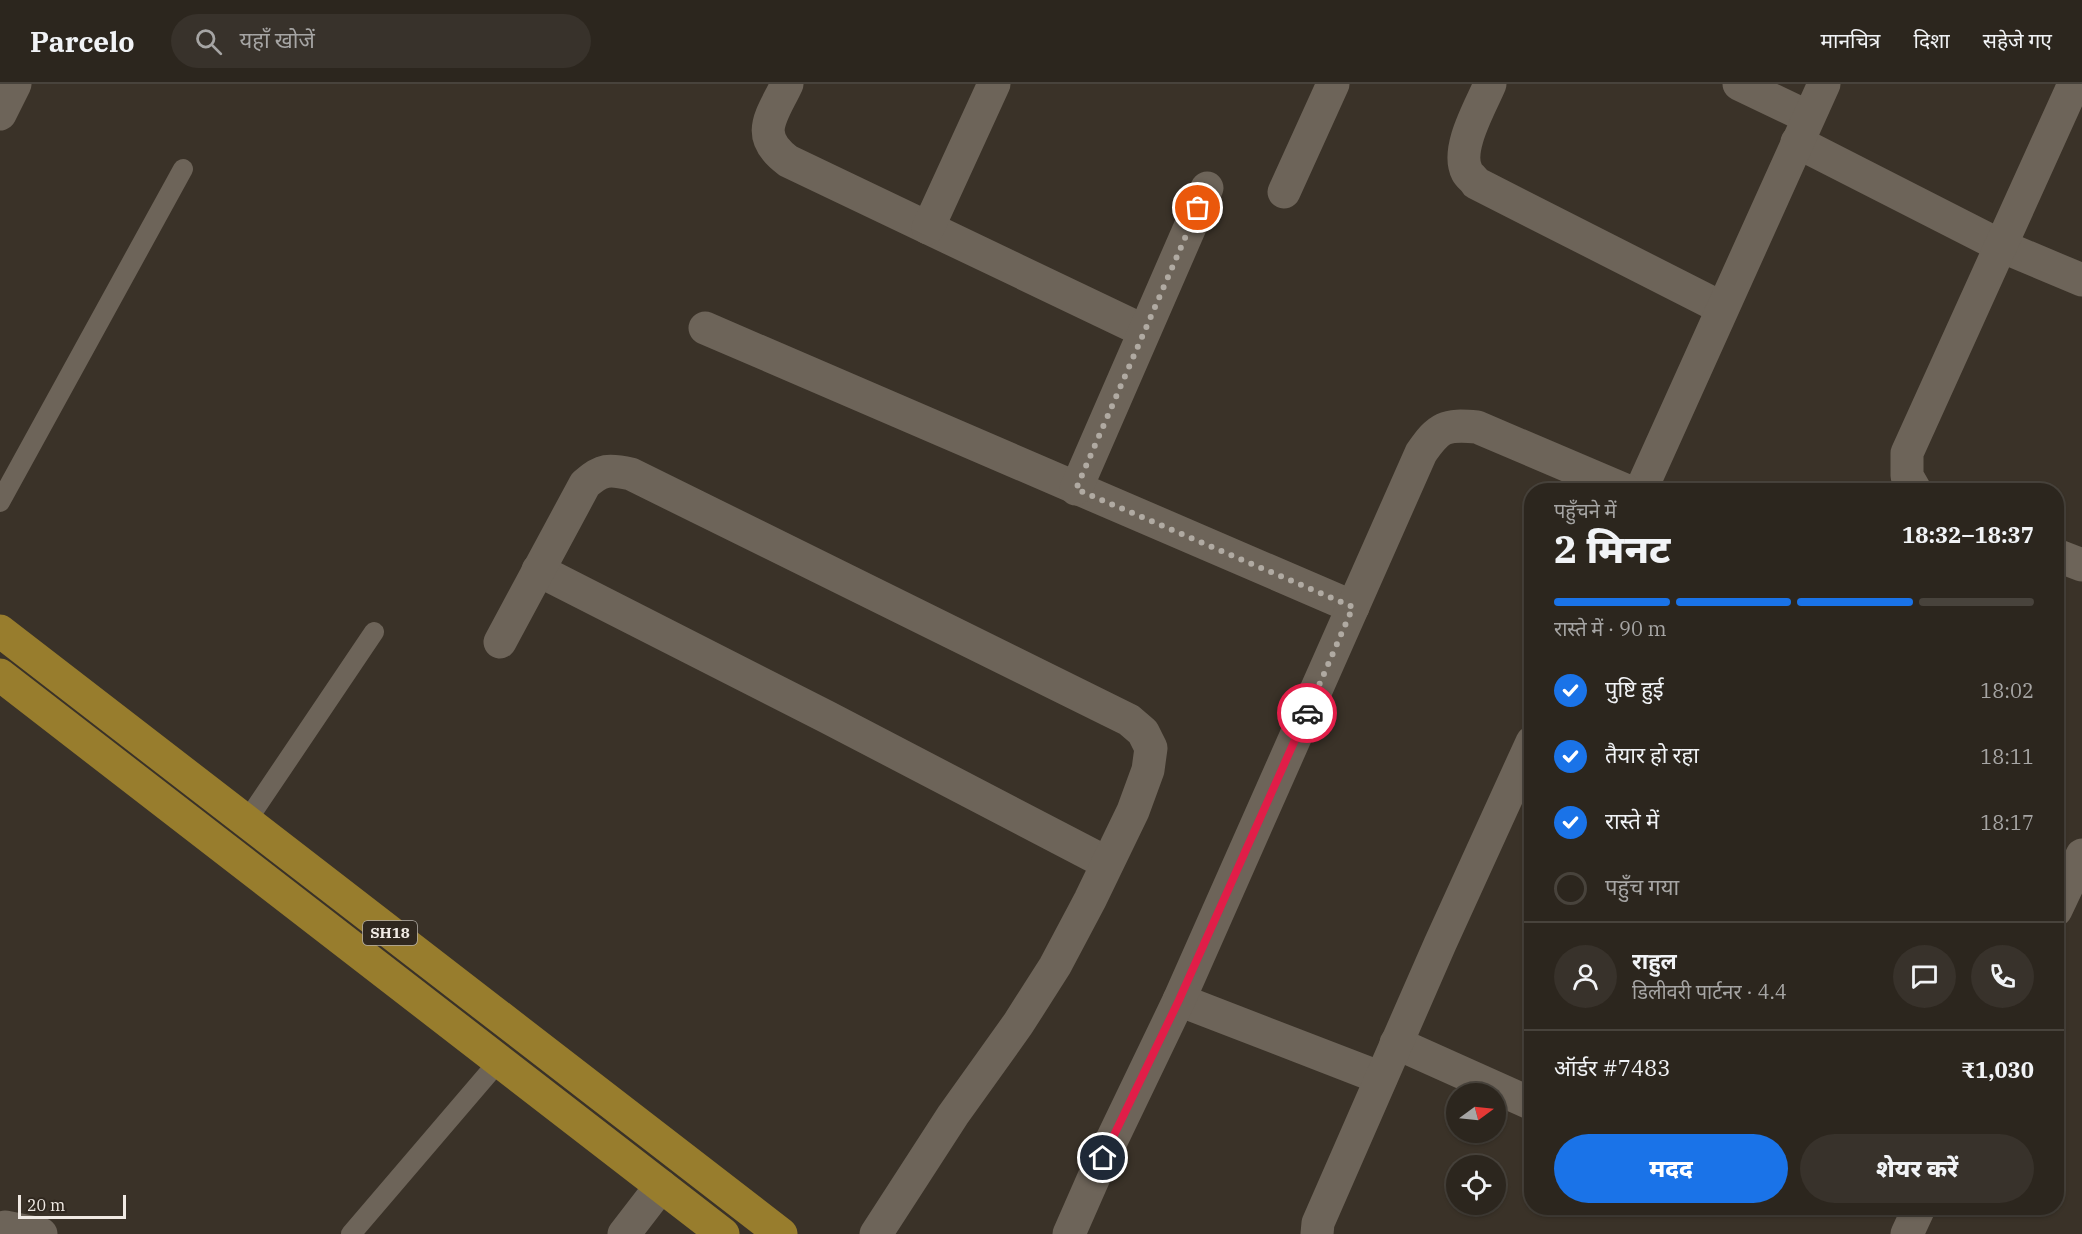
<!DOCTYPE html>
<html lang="hi">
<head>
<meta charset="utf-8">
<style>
	body { margin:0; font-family:"IBM Plex Serif","Noto Sans Devanagari",serif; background:#38322b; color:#f1f3f6; height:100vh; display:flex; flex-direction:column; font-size:22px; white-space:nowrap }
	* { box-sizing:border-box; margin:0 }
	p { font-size:20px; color:#a6a5a4 }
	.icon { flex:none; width:33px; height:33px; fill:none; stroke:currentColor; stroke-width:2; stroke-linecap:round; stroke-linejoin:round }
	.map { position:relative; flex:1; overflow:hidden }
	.panel { position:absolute; left:1524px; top:399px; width:540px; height:732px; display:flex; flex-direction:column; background:#2c261e; border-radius:24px; box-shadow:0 2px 4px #0004,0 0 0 2px #48433c }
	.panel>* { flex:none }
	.needle { width:39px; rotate:75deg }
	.fabs { position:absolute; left:1446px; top:999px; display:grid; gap:12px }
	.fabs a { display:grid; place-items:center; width:60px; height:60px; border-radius:50%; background:#2c261e; box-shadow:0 2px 4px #0004,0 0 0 2px #48433c; font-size:30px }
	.scale { position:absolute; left:18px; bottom:15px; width:108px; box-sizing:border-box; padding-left:6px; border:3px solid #f0eae4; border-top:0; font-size:16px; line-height:21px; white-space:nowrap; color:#f0eae4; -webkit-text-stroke:4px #30281f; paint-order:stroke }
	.pin { position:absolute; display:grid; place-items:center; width:51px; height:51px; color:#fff; margin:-26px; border:3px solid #fff; border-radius:50%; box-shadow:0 2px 6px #0007 }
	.courier { position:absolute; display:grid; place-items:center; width:60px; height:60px; margin:-30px; border:4px solid #e11d48; border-radius:50%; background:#fff; color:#222; box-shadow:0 2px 8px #0007 }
	.summary em { font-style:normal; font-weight:800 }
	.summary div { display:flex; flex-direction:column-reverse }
	.summary { display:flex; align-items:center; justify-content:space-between; height:102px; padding:0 30px }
	h1 { font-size:39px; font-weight:800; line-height:45px }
	.bar { display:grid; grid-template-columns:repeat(4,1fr); gap:9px 6px; align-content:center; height:72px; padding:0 30px }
	.bar i { height:8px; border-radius:4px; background:#48433c }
	.bar .selected { background:#1a73e8 }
	.bar p { grid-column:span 4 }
	.line { display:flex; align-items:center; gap:15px; padding:0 30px; border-top:2px solid #48433c }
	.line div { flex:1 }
	.round { display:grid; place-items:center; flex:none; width:63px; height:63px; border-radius:32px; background:#38322b }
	ol { padding:0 30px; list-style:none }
	li { display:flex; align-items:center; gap:18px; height:66px }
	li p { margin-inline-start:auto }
	li .icon { padding:6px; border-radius:50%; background:#1a73e8; color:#fff; stroke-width:4 }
	li:last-child { color:#a6a5a4 }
	li i { width:33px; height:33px; border:3px solid #48433c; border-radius:50% }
	.action { display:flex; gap:12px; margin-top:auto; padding:12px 30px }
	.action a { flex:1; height:69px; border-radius:36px; background:#1a73e8; color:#fff; font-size:24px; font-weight:800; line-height:69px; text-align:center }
	.action a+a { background:#38322b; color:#f1f3f6 }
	header { display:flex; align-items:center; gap:36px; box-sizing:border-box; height:84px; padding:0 30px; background:#2c261e; border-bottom:2px solid #48433c }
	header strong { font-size:28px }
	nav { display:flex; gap:33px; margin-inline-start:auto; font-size:21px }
	.search { width:420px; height:54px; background:#38322b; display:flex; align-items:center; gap:15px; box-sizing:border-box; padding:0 21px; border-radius:33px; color:#a6a5a4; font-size:22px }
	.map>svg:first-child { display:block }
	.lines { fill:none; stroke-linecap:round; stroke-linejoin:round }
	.service { stroke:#6d6459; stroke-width:20 }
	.minor { stroke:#6d6459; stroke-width:33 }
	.primary { stroke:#987d2d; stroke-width:33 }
	.done { stroke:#b0aaa2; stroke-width:6; stroke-dasharray:0 10.8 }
	.route { stroke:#e11d48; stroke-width:8 }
	.labels { text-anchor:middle; stroke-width:6; stroke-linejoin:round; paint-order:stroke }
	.shield { fill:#30281f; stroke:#b6b0a9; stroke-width:1.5 }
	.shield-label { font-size:15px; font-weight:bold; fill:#f0eae4 }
</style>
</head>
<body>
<header>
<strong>Parcelo</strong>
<div class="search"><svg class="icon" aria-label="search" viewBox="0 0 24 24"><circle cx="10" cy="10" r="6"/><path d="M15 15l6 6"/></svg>यहाँ खोजें</div>
<nav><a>मानचित्र</a><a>दिशा</a><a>सहेजे गए</a></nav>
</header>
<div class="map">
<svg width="2082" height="1150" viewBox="0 0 2082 1150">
	<rect width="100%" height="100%" fill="#3a3228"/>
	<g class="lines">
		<g class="service">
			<path d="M0,418L183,85"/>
			<path d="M246,738L374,548"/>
			<path d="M351,1150L499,977"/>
		</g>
		<g class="minor">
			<path d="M787,0C772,32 753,51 788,77L1144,247"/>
			<path d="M1490,0C1481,22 1455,65 1467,88C1469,92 1474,95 1476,99L1722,224"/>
			<path d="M1739,0L1808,33"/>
			<path d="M0,30L15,0"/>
			<path d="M1797,58L2001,162L2082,196"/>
			<path d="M1284,108L1333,0"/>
			<path d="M928,144L994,0"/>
			<path d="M705,244L1353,523"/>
			<path d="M1076,405L1207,104"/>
			<path d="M1641,406L1824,0"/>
			<path d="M1915,406L1907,392V369L2074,0"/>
			<path d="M2056,471L2082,481"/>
			<path d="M538,486L827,633L1107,779"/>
			<path d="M500,558L585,400C602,385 609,385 631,390L1129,636L1143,648L1151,664L1148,686L1133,727L1090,816L1055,882L1018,940L953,1031L876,1150"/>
			<path d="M2056,826L2082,771"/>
			<path d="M1179,916L1381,994"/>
			<path d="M1396,959L1532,1020"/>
			<path d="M0,1145L5,1143L41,1150"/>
			<path d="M624,1150L661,1102"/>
			<path d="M1069,1150L1094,1093L1179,916L1421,369C1439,343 1445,340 1477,343L1625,406"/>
			<path d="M1317,1150L1318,1139L1440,860L1532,658"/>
			<path d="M1907,1150L1919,1124"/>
		</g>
		<g class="primary">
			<path d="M0,547L781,1150"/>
			<path d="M0,591L723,1150"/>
		</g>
	</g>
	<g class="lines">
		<path class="done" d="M1198,124L1076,405L1353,523L1307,629"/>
		<path class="route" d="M1103,1074L1179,916L1307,629"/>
	</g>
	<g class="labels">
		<rect class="shield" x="363" y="837" width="54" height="24" rx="4.5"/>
		<g class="shield-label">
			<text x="390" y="854">SH18</text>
		</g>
	</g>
</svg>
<div class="fabs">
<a><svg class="needle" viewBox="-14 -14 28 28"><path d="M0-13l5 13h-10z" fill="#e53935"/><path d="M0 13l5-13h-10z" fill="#a6a5a4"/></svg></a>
<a><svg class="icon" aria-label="locate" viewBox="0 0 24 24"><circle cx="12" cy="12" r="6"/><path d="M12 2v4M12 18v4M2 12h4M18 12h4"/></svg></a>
</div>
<div class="scale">20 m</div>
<div class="pin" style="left:1198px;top:124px;background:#ea580c"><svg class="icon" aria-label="bag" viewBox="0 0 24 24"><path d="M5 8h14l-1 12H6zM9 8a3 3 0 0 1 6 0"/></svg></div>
<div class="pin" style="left:1103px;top:1074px;background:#1f2937"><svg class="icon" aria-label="home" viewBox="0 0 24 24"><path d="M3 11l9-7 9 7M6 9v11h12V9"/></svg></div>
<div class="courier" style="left:1307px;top:629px"><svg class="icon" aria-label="car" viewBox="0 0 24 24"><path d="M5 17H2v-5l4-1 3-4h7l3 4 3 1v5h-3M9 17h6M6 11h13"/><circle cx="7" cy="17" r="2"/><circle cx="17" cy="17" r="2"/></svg></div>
<section class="panel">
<div class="summary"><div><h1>2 मिनट</h1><p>पहुँचने में</p></div><em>18:32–18:37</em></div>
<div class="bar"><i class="selected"></i><i class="selected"></i><i class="selected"></i><i></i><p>रास्ते में · 90 m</p></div>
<ol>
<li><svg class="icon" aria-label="check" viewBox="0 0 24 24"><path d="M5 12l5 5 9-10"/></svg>पुष्टि हुई<p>18:02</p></li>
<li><svg class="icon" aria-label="check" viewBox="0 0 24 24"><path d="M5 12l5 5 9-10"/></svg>तैयार हो रहा<p>18:11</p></li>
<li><svg class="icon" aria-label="check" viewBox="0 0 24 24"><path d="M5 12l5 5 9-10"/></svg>रास्ते में<p>18:17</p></li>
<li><i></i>पहुँच गया</li>
</ol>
<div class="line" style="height:108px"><a class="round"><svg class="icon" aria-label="person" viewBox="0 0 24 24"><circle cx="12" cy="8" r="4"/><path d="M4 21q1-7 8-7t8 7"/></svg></a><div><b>राहुल</b><p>डिलीवरी पार्टनर · 4.4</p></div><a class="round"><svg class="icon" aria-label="chat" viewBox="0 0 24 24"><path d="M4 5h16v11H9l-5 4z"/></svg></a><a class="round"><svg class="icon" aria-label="phone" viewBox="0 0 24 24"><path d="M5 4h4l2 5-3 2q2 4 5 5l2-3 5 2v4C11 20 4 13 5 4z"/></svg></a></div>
<div class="line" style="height:78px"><div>ऑर्डर #7483</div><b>₹1,030</b></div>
<div class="action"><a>मदद</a><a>शेयर करें</a></div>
</section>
</div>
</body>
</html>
